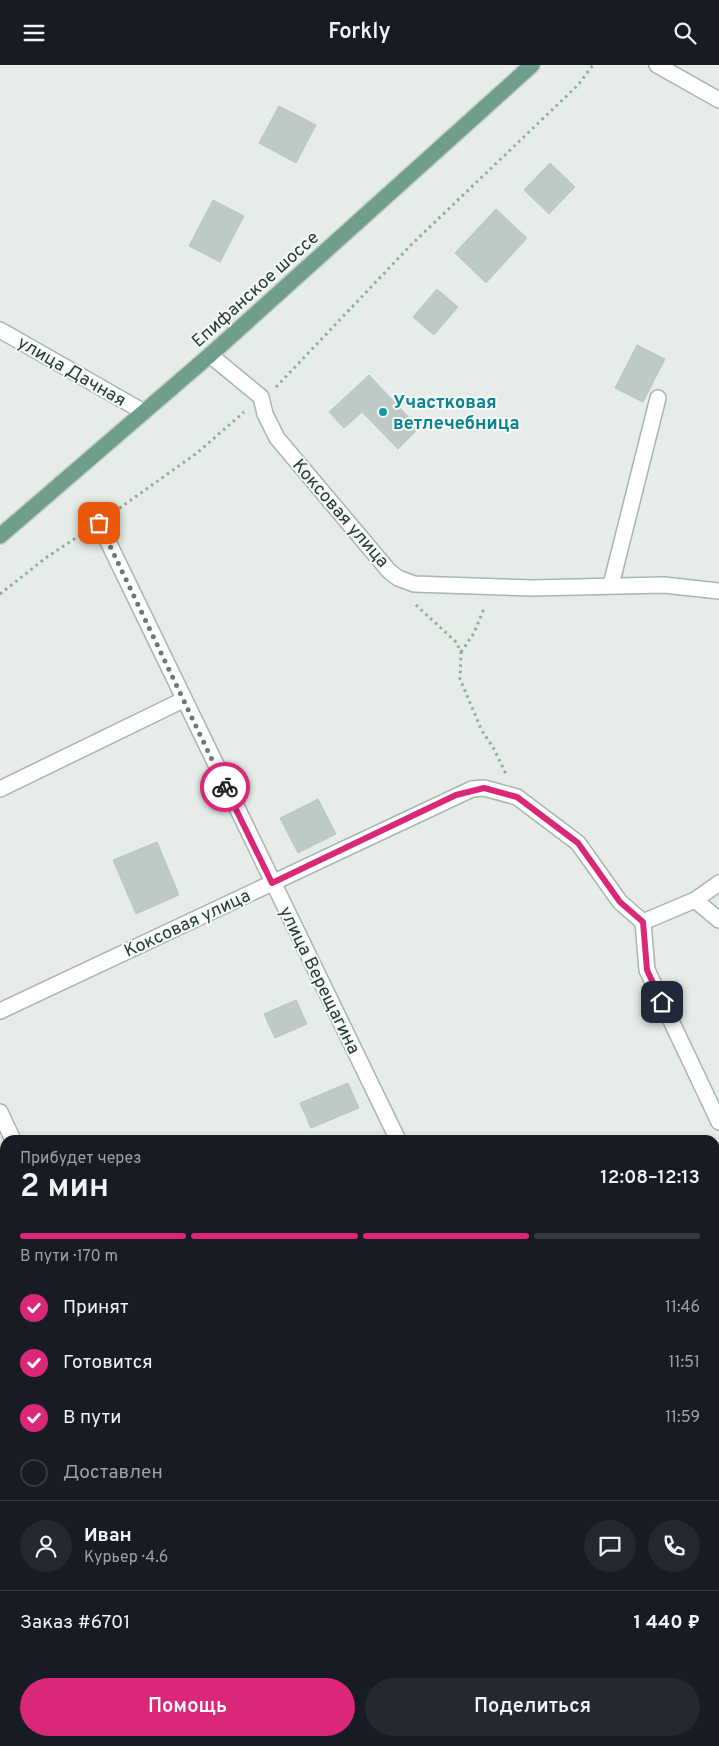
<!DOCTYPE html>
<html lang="ru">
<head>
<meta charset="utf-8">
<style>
	body { margin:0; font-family:Overpass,sans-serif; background:#242831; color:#f1f3f6; height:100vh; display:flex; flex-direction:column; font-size:19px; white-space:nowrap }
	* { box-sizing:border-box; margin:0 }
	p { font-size:16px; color:#9ea1a6 }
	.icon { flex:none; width:28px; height:28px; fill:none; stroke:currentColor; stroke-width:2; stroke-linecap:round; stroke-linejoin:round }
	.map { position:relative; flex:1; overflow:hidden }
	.drawer { position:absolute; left:0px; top:1070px; width:720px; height:611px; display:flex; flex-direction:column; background:#171b24; border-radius:15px 15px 0 0; box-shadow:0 2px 8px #0003 }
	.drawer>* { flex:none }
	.pin { position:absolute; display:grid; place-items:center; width:42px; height:42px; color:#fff; margin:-21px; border-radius:10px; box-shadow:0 2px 8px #0006 }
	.courier { position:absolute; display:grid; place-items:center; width:50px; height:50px; margin:-25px; border:4px solid #db2777; border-radius:50%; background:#fff; color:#222; box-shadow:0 1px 6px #0007 }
	.summary em { font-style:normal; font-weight:600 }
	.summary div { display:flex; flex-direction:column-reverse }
	.summary { display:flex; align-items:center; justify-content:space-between; height:85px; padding:0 20px }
	h1 { font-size:32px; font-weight:600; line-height:38px }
	.bar { display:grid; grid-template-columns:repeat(4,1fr); gap:8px 5px; align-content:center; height:60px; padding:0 20px }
	.bar i { height:6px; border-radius:4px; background:#363941 }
	.bar .current { background:#db2777 }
	.bar p { grid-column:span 4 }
	.line { display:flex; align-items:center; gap:12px; padding:0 20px; border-top:1px solid #363941 }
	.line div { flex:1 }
	.round { display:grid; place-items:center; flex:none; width:52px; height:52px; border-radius:26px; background:#242831 }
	ol { padding:0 20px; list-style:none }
	li { display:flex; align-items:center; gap:15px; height:55px }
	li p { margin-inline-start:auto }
	li .icon { padding:5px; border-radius:50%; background:#db2777; color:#fff; stroke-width:4 }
	li:last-child { color:#9ea1a6 }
	li i { width:28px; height:28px; border:2px solid #363941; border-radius:50% }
	.cta { display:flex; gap:10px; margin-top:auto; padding:10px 20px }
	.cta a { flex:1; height:58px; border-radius:30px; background:#db2777; color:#fff; font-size:20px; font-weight:600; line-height:58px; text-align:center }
	.cta a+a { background:#242831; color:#f1f3f6 }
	header { display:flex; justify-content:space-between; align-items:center; height:65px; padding:0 20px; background:#171b24; font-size:22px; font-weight:600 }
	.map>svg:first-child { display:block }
	.building { fill:#becbc4; stroke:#b9c6bf }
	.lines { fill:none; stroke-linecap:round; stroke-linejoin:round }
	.minor-casing { stroke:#a9b5af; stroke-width:18 }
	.major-casing { stroke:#c2c9c6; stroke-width:18 }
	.path { stroke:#89ae9d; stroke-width:3; stroke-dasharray:2.5 4; stroke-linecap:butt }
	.minor { stroke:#fff; stroke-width:15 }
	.major { stroke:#6f9e8b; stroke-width:15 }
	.done { stroke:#697b73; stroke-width:5; stroke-dasharray:0 9 }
	.route { stroke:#db2777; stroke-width:6 }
	.culture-dot { fill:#0f9aa8; stroke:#f6faf7; stroke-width:2 }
	.labels { text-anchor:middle; stroke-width:4; stroke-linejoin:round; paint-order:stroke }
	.street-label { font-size:18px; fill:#263e34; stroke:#f6faf7 }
	.culture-label { font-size:18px; font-weight:bold; fill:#0d838f; stroke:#f6faf7; text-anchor:start }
</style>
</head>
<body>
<header><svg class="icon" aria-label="menu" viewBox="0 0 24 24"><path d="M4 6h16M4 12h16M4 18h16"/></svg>Forkly<svg class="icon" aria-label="search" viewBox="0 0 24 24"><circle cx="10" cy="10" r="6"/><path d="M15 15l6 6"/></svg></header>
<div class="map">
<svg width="719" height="1681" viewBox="0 0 719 1681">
	<rect width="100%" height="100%" fill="#e6ede9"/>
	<g class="building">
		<path d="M279,41L316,60L296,98L259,78Z"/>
		<path d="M550,98L575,122L549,149L524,125Z"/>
		<path d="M213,135L244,151L220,197L189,181Z"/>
		<path d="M496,144L527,173L486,218L455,188Z"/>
		<path d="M437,224L458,242L434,270L413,252Z"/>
		<path d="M637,280L665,294L643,337L615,323Z"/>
		<path d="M369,310L419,363L398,384L362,347L344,363L329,347Z"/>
		<path d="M318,734L336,769L298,788L280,753Z"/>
		<path d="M157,777L179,830L136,849L113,795Z"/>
		<path d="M296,935L307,959L275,973L264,949Z"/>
		<path d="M348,1018L359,1043L311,1063L300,1038Z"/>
	</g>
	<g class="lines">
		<g class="minor-casing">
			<g id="minor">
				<path d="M657,0L719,35"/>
				<path d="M0,265L144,347"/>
				<path d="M210,290L261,332L265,349L277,373L389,506L398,513L414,519L532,523L664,520L719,526"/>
				<path d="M99,458L398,1075"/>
				<path d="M611,520L658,333"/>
				<path d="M0,724L183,635"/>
				<path d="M695,835L719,855"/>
				<path d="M643,857L695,835L719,818"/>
				<path d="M0,946L472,724L484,723L517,732L578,778L620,837L643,857L647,905L719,1057"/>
				<path d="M0,1047L13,1075"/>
				<path d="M0,1476L5,1488"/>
				<path d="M107,1676L110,1681"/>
				<path d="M298,1676L300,1681"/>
				<path d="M693,1676L695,1681"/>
				<path d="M709,1681L719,1676"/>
			</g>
		</g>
		<g class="major-casing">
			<path id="major" d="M0,471L210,290L532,0"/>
		</g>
		<g class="path">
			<path d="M276,322L411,180L578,20L593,0"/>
			<path d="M114,447L197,388L244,347"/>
			<path d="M0,529L47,492L82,469"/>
			<path d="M416,540L456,577L461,587L460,614L482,666L493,682L506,709"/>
			<path d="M461,587L474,568L485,541"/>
			<path d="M0,1286L5,1284"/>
		</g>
		<use href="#minor" class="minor"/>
		<use href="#major" class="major"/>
	</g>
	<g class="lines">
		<path class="done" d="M99,458L225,722"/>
		<path class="route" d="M225,722L272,818L456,730L484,723L517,732L578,778L620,837L643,857L647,905L662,937"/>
	</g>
	<circle class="culture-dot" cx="383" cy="347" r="5"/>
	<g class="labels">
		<g class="street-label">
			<text transform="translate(255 224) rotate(-42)" y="6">Епифанское шоссе</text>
			<text transform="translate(72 306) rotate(30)" y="6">улица Дачная</text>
			<text transform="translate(341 448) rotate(49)" y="6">Коксовая улица</text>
			<text transform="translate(187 858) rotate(-25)" y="6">Коксовая улица</text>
			<text transform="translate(320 915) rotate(64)" y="6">улица Верещагина</text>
		</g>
		<g class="culture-label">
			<text x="393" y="343">Участковая<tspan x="393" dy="21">ветлечебница</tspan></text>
		</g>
	</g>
</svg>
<div class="pin" style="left:99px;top:458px;background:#ea580c"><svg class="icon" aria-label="bag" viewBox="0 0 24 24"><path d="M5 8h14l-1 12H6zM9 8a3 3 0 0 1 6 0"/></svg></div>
<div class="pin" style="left:662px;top:937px;background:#1f2937"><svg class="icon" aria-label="home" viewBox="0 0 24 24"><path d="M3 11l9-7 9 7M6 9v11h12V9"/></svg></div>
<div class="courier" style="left:225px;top:722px"><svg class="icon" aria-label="bike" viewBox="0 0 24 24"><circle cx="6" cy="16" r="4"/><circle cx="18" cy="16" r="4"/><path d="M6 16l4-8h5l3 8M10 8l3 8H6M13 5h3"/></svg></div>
<section class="drawer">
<div class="summary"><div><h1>2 мин</h1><p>Прибудет через</p></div><em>12:08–12:13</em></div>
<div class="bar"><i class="current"></i><i class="current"></i><i class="current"></i><i></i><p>В пути · 170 m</p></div>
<ol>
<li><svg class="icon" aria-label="check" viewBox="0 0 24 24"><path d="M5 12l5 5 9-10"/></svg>Принят<p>11:46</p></li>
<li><svg class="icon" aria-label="check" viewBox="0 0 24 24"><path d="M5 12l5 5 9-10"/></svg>Готовится<p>11:51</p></li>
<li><svg class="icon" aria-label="check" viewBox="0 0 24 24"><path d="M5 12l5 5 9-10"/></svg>В пути<p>11:59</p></li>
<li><i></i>Доставлен</li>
</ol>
<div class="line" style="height:90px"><a class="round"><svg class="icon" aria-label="person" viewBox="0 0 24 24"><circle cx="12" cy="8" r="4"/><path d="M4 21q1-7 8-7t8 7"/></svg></a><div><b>Иван</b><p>Курьер · 4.6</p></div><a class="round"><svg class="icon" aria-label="chat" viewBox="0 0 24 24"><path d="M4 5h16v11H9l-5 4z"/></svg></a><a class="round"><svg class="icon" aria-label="phone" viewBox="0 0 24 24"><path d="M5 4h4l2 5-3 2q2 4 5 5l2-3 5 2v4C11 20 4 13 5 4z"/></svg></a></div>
<div class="line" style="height:65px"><div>Заказ #6701</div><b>1 440 ₽</b></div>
<div class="cta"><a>Помощь</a><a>Поделиться</a></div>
</section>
</div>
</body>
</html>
